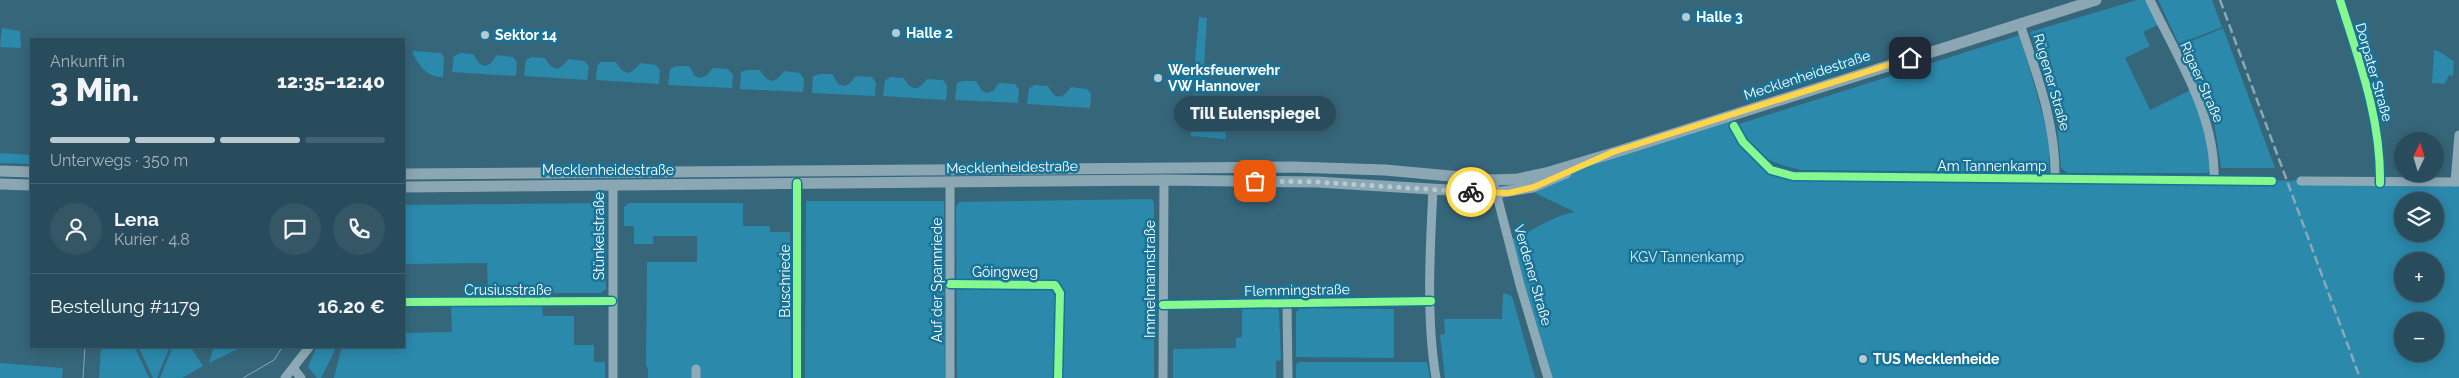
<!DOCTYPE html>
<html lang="de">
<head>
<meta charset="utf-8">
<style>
	body { margin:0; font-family:Raleway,sans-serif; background:#345665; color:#f1f3f6; height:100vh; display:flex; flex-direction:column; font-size:19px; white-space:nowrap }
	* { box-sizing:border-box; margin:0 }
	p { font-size:16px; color:#a5b4bb }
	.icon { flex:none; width:28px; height:28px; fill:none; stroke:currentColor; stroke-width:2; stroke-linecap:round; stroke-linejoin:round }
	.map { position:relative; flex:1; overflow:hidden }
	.details { position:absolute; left:30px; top:38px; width:375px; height:310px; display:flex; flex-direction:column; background:#284c5c; border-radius:0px; box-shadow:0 2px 12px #0003,0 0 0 1px #446372 }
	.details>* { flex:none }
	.needle { width:32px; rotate:5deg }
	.tools { position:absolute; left:2394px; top:132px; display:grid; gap:10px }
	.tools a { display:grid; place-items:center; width:50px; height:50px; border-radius:50%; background:#284c5c; box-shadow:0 2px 12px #0003,0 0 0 1px #446372; font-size:25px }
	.pin { position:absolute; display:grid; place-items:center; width:42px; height:42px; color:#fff; margin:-21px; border-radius:10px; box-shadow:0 2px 8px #0006 }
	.courier { position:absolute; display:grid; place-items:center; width:50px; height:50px; margin:-25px; border:4px solid #ffd54a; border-radius:50%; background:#fff; color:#222; box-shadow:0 1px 6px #0007 }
	.bubble { position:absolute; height:35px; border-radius:18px; background:#284c5c; box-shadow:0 2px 12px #0003,0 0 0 1px #446372; font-size:16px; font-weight:800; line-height:35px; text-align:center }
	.summary em { font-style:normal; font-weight:800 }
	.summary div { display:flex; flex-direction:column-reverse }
	.summary { display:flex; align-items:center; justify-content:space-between; height:85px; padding:0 20px }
	h1 { font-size:32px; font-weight:800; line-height:38px }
	.bar { display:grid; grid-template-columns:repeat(4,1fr); gap:8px 5px; align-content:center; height:60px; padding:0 20px }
	.bar i { height:6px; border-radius:4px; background:#446372 }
	.bar .on { background:#b9c9d0 }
	.bar p { grid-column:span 4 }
	.line { display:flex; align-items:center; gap:12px; padding:0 20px; border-top:1px solid #446372 }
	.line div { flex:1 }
	.round { display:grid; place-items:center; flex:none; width:52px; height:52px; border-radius:26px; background:#345665 }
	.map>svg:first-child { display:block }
	.green { fill:#2b89ac; fill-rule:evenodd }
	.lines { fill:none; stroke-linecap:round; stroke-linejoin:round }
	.minor { stroke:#8daab6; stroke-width:9 }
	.major { stroke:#8ba7b4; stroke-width:11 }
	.tram { stroke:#8ca8b5; stroke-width:1 }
	.rail { stroke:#8ca8b5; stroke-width:2.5; stroke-dasharray:9 4; stroke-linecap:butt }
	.cycleway-casing { stroke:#197397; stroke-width:11 }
	.cycleway { stroke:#87f88f; stroke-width:8 }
	.done { stroke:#b9c9d0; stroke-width:5; stroke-dasharray:0 9 }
	.route { stroke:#ffd54a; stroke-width:6 }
	.poi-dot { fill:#b9c9d0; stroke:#197397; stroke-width:2 }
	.labels { text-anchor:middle; stroke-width:5; stroke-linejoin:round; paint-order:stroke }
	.poi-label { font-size:14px; font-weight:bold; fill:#fff; stroke:#197397; text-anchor:start }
	.street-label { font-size:14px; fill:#fff; stroke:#197397 }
	.park-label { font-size:14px; fill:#d4f1fb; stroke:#197397 }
</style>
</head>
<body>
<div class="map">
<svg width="2459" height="378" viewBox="0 0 2459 378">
	<rect width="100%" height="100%" fill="#36667a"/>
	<g class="green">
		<path d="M2137,0H2146L2158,25L2143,32L2150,46L2125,58L2150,110L2191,90L2209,139L2211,170L2207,173H2068L2061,168L2056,115L2030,32Z"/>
		<path d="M2158,0H2212L2222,27L2179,44Z"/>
		<path d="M1199,17L1207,18L1203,85L1190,84L1186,80L1187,71H1194Z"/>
		<path d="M2,28L20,31L21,48L0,47Z"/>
		<path d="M2223,28L2275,168H2221L2214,122L2180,46Z"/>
		<path d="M2020,35L2049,137V172L1801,170C1766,162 1756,156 1739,124Z"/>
		<path d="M2434,50C2442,51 2447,58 2454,61L2453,76L2449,75L2445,84L2432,83Z"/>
		<path d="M412,51L441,53L444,57L443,77C426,78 417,63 412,51Z"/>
		<path d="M460,53L473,54L479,63L484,66L490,64L497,55L513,57L517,62L516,76L452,72L454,56Z"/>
		<path d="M532,57L545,58C552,71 560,72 568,59L584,61L589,66L587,80L524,76L526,60Z"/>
		<path d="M600,62H616C624,76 631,76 640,63L656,65L660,70L659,84L596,80L597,67Z"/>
		<path d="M676,66H689L695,76L700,78L706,76L713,68L728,69L733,75L732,88L668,85L670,69Z"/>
		<path d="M747,70H760C768,84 775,84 784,71L800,73L804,79L803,92L740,89L741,72Z"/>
		<path d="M820,74H832L838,84L844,86L849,84L856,76L872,77L876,83L875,96L812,93L813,76Z"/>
		<path d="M891,77L904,78C911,91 918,92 927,79L943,80L947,86L946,100L883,96L885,80Z"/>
		<path d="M963,81H976L982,91L987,93L993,91L999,83L1015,84L1019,90L1018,103L955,100L957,83Z"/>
		<path d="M1035,85L1048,86C1055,100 1062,100 1071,87L1087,89L1091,94L1090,108L1027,104L1029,88Z"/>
		<path d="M1194,94L1206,95L1210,104L1222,106L1226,139L1191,136Z"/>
		<path d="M1731,115L1734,126L1771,170L1793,176L2459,182V378H1548L1509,240C1532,233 1550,216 1575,212L1537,194L1533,187L1613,153ZM2402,201H2435V234H2402ZM2402,261H2435V294H2402ZM2402,321H2435V354H2402Z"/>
		<path d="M0,153L31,155V164L0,163Z"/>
		<path d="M1151,199L1154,202V378H957L956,207L959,202Z"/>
		<path d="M806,201H944L945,378H805Z"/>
		<path d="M600,203L605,210L606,289L601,293H488L487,263L404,264V205Z"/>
		<path d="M629,203H743V226H770V232H790L791,378H648V369L646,365L647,262H697V236H653V244H634V226H624V207Z"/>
		<path d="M1503,293L1510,295L1513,299L1535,378H1445L1440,335L1445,334L1444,319H1502Z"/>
		<path d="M542,303L543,316H574V345H594V362H605V378H334L342,346H404V333L452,332L451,305Z"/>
		<path d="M1242,308H1277L1279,311L1281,360L1276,361V378H1173V349L1236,348V338L1242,337Z"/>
		<path d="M1300,308L1394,309V358L1296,357V312Z"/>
		<path d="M101,346H134L149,378H99Z"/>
		<path d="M138,346H170L157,378H153Z"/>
		<path d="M173,346H190L203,366L182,378H160Z"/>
		<path d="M214,346H244L209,363Z"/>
		<path d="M317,346H337L321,378H317L308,367Z"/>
		<path d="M1299,362H1427L1430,378H1296V364Z"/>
		<path d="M0,363L63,368L62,378H0Z"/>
	</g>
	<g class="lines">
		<g class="minor">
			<path d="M2150,0C2177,57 2216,115 2214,180"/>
			<path d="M2340,0C2359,61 2381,118 2380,183"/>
			<path d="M2020,24C2037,75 2056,124 2055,178"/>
			<path d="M1734,126L1743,142L1771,170L1793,176L2272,181"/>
			<path d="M2301,181L2459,182"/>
			<path d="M2455,182L2459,135"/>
			<path d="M797,183V378"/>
			<path d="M950,183V378"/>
			<path d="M1495,188L1520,285L1548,378"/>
			<path d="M1433,189C1430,249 1426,319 1436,378"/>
			<path d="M950,284L1055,285L1060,293L1058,378"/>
			<path d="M404,302L612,301"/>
			<path d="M1287,302L1288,378"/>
			<path d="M1163,305L1431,301"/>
			<path d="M294,369L301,378"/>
			<path d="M285,378L310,346"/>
			<path d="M613,378V185"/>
			<path d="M696,378V369"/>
			<path d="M1163,378L1164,180"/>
		</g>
		<g class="major">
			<path d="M0,171L31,172"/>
			<path d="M404,174L1293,167L1385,170L1494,180L1518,179L1546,173L1613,153L2096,0"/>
			<path d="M0,184L31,185"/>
			<path d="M404,187L1164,180L1317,182L1496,193L1533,187L1566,173"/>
		</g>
		<g class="tram">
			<path d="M83,378L85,346"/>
			<path d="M243,378L274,360L283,346"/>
		</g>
		<path class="rail" d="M2220,0L2360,378"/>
		<g class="cycleway-casing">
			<g id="cycleway">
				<path d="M2340,0C2359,61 2381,118 2380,183"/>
				<path d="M1734,126L1743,142L1771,170L1793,176L2272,181"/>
				<path d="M797,183V378"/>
				<path d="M950,284L1055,285L1060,293L1058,378"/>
				<path d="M404,302L612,301"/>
				<path d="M1163,305L1431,301"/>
			</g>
		</g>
		<use href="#cycleway" class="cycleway"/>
	</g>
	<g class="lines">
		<path class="done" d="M1255,181L1317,182L1471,192"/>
		<path class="route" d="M1471,192L1509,193L1534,187L1613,152L1910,58"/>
	</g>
	<g class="poi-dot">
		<circle cx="1686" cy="17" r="5"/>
		<circle cx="896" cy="33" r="5"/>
		<circle cx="485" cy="35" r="5"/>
		<circle cx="1158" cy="78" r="5"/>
		<circle cx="1863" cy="359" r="5"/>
	</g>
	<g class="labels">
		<g class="poi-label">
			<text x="1696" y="22">Halle 3</text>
			<text x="906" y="38">Halle 2</text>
			<text x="495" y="40">Sektor 14</text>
			<text x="1168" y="75">Werksfeuerwehr<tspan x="1168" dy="16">VW Hannover</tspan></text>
			<text x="1873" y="364">TUS Mecklenheide</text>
		</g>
		<g class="street-label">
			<text transform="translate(2374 72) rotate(74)" y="5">Dorpater Straße</text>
			<text transform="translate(1807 75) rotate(-18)" y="5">Mecklenheidestraße</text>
			<text transform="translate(2052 82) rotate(74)" y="5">Rügener Straße</text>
			<text transform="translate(2202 82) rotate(66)" y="5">Rigaer Straße</text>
			<text x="1992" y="171">Am Tannenkamp</text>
			<text transform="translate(1012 167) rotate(-1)" y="5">Mecklenheidestraße</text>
			<text x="608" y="175">Mecklenheidestraße</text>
			<text transform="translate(599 236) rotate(-90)" y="5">Stünkelstraße</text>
			<text x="1005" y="277">Göingweg</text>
			<text transform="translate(1533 275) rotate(74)" y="5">Verdener Straße</text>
			<text transform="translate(1150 279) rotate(-90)" y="5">Immelmannstraße</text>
			<text transform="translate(937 280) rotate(-90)" y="5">Auf der Spannriede</text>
			<text transform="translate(785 281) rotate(-90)" y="5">Buschriede</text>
			<text x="508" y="295">Crusiusstraße</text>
			<text transform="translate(1297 290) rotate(-1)" y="5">Flemmingstraße</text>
		</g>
		<g class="park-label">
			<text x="1687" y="262">KGV Tannenkamp</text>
		</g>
	</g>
</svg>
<div class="tools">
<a><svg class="needle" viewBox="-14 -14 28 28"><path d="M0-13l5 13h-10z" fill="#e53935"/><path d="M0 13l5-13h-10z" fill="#a5b4bb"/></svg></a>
<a><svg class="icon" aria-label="layers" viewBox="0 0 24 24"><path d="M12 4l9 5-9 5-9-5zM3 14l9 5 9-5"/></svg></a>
<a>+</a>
<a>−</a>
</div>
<div class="pin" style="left:1255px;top:181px;background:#ea580c"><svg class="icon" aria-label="bag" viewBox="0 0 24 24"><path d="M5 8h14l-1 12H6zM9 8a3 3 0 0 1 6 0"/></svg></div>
<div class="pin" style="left:1910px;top:58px;background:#1f2937"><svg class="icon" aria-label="home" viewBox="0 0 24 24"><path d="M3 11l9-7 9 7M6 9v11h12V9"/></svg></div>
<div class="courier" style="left:1471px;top:192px"><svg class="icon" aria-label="bike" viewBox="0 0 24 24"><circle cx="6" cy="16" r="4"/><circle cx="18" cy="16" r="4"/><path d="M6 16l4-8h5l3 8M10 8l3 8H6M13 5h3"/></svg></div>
<div class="bubble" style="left:1174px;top:96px;width:162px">Till Eulenspiegel</div>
<section class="details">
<div class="summary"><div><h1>3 Min.</h1><p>Ankunft in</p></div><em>12:35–12:40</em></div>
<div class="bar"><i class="on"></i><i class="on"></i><i class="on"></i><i></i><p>Unterwegs · 350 m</p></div>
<div class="line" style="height:90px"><a class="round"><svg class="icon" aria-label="person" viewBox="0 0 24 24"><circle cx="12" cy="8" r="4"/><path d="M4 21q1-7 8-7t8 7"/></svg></a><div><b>Lena</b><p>Kurier · 4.8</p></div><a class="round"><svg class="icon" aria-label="chat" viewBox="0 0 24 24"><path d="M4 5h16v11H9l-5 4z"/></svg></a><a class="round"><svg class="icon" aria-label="phone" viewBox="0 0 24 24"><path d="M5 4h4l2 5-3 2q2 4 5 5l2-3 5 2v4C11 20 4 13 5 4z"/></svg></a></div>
<div class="line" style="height:65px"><div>Bestellung #1179</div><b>16.20 €</b></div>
</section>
</div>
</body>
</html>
